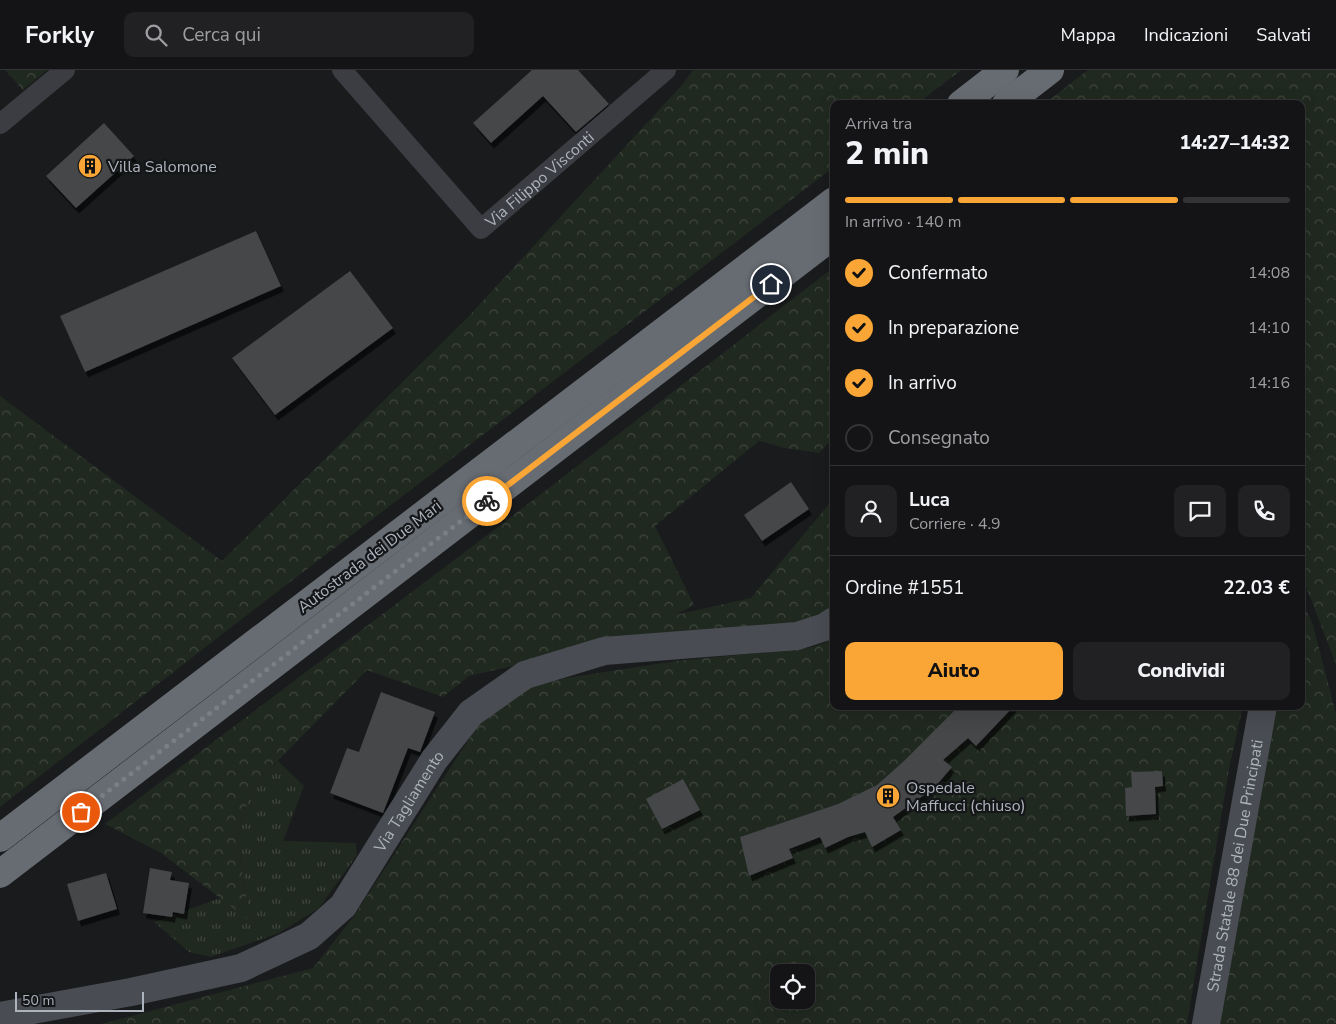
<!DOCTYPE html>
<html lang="it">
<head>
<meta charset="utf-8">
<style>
	body { margin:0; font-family:"Nunito Sans",sans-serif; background:#212123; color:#f1f3f6; height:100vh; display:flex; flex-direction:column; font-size:19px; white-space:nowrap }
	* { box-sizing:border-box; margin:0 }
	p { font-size:16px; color:#9d9ea1 }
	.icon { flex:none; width:28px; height:28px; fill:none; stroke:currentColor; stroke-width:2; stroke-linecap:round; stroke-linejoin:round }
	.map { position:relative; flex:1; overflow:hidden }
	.sheet { position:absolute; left:830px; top:30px; width:475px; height:610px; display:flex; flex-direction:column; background:#141416; border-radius:10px; box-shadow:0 5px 20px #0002,0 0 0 1px #333335 }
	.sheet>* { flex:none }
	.tools { position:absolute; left:770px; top:894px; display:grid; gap:10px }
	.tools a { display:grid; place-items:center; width:45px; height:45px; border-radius:10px; background:#141416; box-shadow:0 5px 20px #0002,0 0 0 1px #333335; font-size:25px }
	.scale { position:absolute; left:15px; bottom:12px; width:129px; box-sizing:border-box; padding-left:5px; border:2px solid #adb3bd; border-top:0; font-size:14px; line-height:18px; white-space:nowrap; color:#adb3bd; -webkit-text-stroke:4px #151618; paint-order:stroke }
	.pin { position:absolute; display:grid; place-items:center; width:42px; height:42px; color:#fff; margin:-21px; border:2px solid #fff; border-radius:50%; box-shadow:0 1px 5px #0007 }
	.courier { position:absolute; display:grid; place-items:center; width:50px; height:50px; margin:-25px; border:4px solid #f9a636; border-radius:50%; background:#fff; color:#222; box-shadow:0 1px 6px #0007 }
	.headline em { font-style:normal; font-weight:800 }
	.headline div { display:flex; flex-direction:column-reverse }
	.headline { display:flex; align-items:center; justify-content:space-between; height:85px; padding:0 15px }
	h1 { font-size:32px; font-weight:800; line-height:38px }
	.bar { display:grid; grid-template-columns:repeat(4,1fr); gap:8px 5px; align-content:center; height:60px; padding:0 15px }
	.bar i { height:6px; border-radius:4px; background:#333335 }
	.bar .selected { background:#f9a636 }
	.bar p { grid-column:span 4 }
	.line { display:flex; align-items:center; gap:12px; padding:0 15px; border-top:1px solid #333335 }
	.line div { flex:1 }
	.round { display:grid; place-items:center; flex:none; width:52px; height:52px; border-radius:10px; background:#212123 }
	ol { padding:0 15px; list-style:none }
	li { display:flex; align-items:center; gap:15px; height:55px }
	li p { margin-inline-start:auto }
	li .icon { padding:5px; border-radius:50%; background:#f9a636; color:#111; stroke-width:4 }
	li:last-child { color:#9d9ea1 }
	li i { width:28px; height:28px; border:2px solid #333335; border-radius:50% }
	.primary-button { display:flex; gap:10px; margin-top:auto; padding:10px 15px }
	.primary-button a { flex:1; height:58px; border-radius:10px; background:#f9a636; color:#111; font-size:20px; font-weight:800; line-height:58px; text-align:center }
	.primary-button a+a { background:#212123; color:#f1f3f6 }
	header { display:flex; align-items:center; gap:30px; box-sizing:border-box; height:70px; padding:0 25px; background:#141416; border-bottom:1px solid #333335 }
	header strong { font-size:24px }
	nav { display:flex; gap:28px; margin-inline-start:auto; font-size:18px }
	.search { width:350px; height:45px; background:#212123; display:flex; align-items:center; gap:12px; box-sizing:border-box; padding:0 18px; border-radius:10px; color:#9d9ea1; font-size:19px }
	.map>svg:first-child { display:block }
	.grass { fill:url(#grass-tufts) }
	.forest { fill:url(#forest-crowns); fill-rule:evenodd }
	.building { fill:#44464a; filter:url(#shadow) }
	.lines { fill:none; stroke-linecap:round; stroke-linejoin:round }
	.street { stroke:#3b3d42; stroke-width:20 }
	.secondary { stroke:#494c52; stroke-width:28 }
	.highway { stroke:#676c73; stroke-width:28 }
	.done { stroke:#7a7e85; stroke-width:5; stroke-dasharray:0 9 }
	.route { stroke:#f9a636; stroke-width:6 }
	.labels { text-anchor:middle; stroke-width:4.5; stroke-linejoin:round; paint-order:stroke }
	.poi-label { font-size:16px; fill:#adb3bd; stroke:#151618; text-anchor:start }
	.street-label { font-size:16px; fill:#adb3bd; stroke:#151618 }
</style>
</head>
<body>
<header>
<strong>Forkly</strong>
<div class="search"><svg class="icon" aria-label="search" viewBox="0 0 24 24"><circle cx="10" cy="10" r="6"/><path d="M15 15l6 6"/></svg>Cerca qui</div>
<nav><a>Mappa</a><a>Indicazioni</a><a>Salvati</a></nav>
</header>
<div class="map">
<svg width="1336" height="954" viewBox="0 0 1336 954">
	<defs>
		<pattern id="grass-tufts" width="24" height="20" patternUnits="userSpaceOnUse" patternTransform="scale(1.25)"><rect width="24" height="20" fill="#202920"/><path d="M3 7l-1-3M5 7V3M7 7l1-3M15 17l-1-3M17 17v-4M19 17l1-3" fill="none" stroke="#3e463e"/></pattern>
		<pattern id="forest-crowns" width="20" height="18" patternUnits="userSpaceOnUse" patternTransform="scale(1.25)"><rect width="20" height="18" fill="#202920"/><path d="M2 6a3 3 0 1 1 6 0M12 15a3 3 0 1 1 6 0" fill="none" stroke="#3e463e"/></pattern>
		<filter id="shadow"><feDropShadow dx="3" dy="5.5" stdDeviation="0" flood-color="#0009"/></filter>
	</defs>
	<rect width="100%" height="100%" fill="#1a1b1d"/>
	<path class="grass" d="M278,691L304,716L283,771L356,773L357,785L319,838L279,863L211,887L189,882L154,852L220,828L250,850L237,765L253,716Z"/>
	<g class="forest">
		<path d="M5,0H47L23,20Z"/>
		<path d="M693,0H961L917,34H834V97L256,538L0,737V326L222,491L468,247L682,15Z"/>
		<path d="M1088,0H1336V594L1301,504V34H1044Z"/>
		<path d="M834,197V367L819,383L785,378L759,371L655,456L694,535L675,545L751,528L834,428V535L805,552L621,571L469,606L443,627L367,600L253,716L237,765L250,851L161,783L105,754L536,428Z"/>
		<path d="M1301,529L1313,555L1336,644V954H1213L1268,636H1301Z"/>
		<path d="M834,566V636H1243L1229,699L1187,954H101L313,898L354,846L480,652L524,619L566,608L676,591L807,578L825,573ZM779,902H806V930H779Z"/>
	</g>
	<g class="building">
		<path d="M532,0H578L609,34L576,62L543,26L491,73L473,53Z"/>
		<path d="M104,53L134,86L76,138L46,106Z"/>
		<path d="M256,161L281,216L85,302L60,246Z"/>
		<path d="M350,201L393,258L275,345L232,288Z"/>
		<path d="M791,412L809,439L762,471L744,445Z"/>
		<path d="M381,622L435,642L420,682L408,678L383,743L330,723L347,678L359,682Z"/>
		<path d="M959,636H1014L976,676L968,668L943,690L952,697L934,718L893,747L901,760L872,777L865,762L848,767L825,778L820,767L789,779L793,788L749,806L740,767L838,734L877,715L904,691Z"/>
		<path d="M1162,701L1163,716L1155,717L1156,744L1126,746L1125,718L1132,717L1131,702Z"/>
		<path d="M683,709L700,740L662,759L646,729Z"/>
		<path d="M150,798L172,802L170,810L189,813L184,844L173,842L172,847L143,843Z"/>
		<path d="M106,803L117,839L78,851L67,814Z"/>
	</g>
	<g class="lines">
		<g class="street">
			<path id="s1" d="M342,0L481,159L666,0"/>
			<path d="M0,54L65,0"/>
		</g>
		<g class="secondary">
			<path id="s2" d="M0,946L131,922L241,898L309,866L343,836L434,690L471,643L525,605L604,581L797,566L825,557L834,551"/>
			<path id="s3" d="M1206,954L1263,636"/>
		</g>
		<g class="highway">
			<path d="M961,34L1005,0"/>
			<path d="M1006,34L1050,0"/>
			<path d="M0,768L834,131"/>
			<path d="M0,804L834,165"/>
		</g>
	</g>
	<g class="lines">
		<path class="done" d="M81,742L487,431"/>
		<path class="route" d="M487,431L771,214"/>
	</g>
	<defs>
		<g id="building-disc" transform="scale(1.25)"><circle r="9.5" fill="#f9a636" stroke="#151618"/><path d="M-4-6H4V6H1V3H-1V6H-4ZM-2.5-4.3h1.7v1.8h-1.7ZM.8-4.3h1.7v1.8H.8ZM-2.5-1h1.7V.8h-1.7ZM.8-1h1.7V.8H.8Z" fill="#111"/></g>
	</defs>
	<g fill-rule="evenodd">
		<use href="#building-disc" x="90" y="96"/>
		<use href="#building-disc" x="888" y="726"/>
	</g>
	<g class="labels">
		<g class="poi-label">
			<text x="108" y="102">Villa Salomone</text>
			<text x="906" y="723">Ospedale<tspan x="906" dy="18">Maffucci (chiuso)</tspan></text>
		</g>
		<g class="street-label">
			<text dy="6" stroke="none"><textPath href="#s1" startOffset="288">Via Filippo Visconti</textPath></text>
			<text transform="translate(369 486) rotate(-37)" y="6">Autostrada dei Due Mari</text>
			<text dy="6" stroke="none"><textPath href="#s2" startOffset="490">Via Tagliamento</textPath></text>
			<text dy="6" stroke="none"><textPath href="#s3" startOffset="161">Strada Statale 88 dei Due Principati</textPath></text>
		</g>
	</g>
</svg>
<div class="tools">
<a><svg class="icon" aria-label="locate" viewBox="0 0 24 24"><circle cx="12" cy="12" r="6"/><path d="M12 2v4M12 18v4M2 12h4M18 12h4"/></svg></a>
</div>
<div class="scale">50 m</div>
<div class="pin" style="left:81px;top:742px;background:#ea580c"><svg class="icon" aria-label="bag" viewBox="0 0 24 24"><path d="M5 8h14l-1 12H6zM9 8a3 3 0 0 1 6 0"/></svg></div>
<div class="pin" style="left:771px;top:214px;background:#1f2937"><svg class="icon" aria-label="home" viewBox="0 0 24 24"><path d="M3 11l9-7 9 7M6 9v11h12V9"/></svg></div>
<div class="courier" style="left:487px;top:431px"><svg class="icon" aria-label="bike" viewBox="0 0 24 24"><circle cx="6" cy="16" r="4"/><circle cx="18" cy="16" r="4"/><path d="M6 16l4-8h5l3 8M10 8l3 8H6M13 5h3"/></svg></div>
<section class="sheet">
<div class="headline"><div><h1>2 min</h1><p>Arriva tra</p></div><em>14:27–14:32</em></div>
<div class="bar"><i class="selected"></i><i class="selected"></i><i class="selected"></i><i></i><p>In arrivo · 140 m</p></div>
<ol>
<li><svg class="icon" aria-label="check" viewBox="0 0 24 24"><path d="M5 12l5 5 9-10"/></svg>Confermato<p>14:08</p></li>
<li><svg class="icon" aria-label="check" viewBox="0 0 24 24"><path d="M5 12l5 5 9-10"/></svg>In preparazione<p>14:10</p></li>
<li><svg class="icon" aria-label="check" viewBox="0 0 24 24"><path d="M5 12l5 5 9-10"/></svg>In arrivo<p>14:16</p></li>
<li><i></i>Consegnato</li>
</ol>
<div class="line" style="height:90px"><a class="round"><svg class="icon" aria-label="person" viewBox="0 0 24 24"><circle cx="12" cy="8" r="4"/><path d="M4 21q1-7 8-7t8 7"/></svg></a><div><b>Luca</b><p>Corriere · 4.9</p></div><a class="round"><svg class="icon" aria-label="chat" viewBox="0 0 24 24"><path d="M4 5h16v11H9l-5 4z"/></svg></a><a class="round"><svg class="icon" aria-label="phone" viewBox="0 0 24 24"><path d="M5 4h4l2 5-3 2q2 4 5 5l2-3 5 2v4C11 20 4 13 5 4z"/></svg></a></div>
<div class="line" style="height:65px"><div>Ordine #1551</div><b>22.03 €</b></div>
<div class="primary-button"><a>Aiuto</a><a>Condividi</a></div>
</section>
</div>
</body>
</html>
